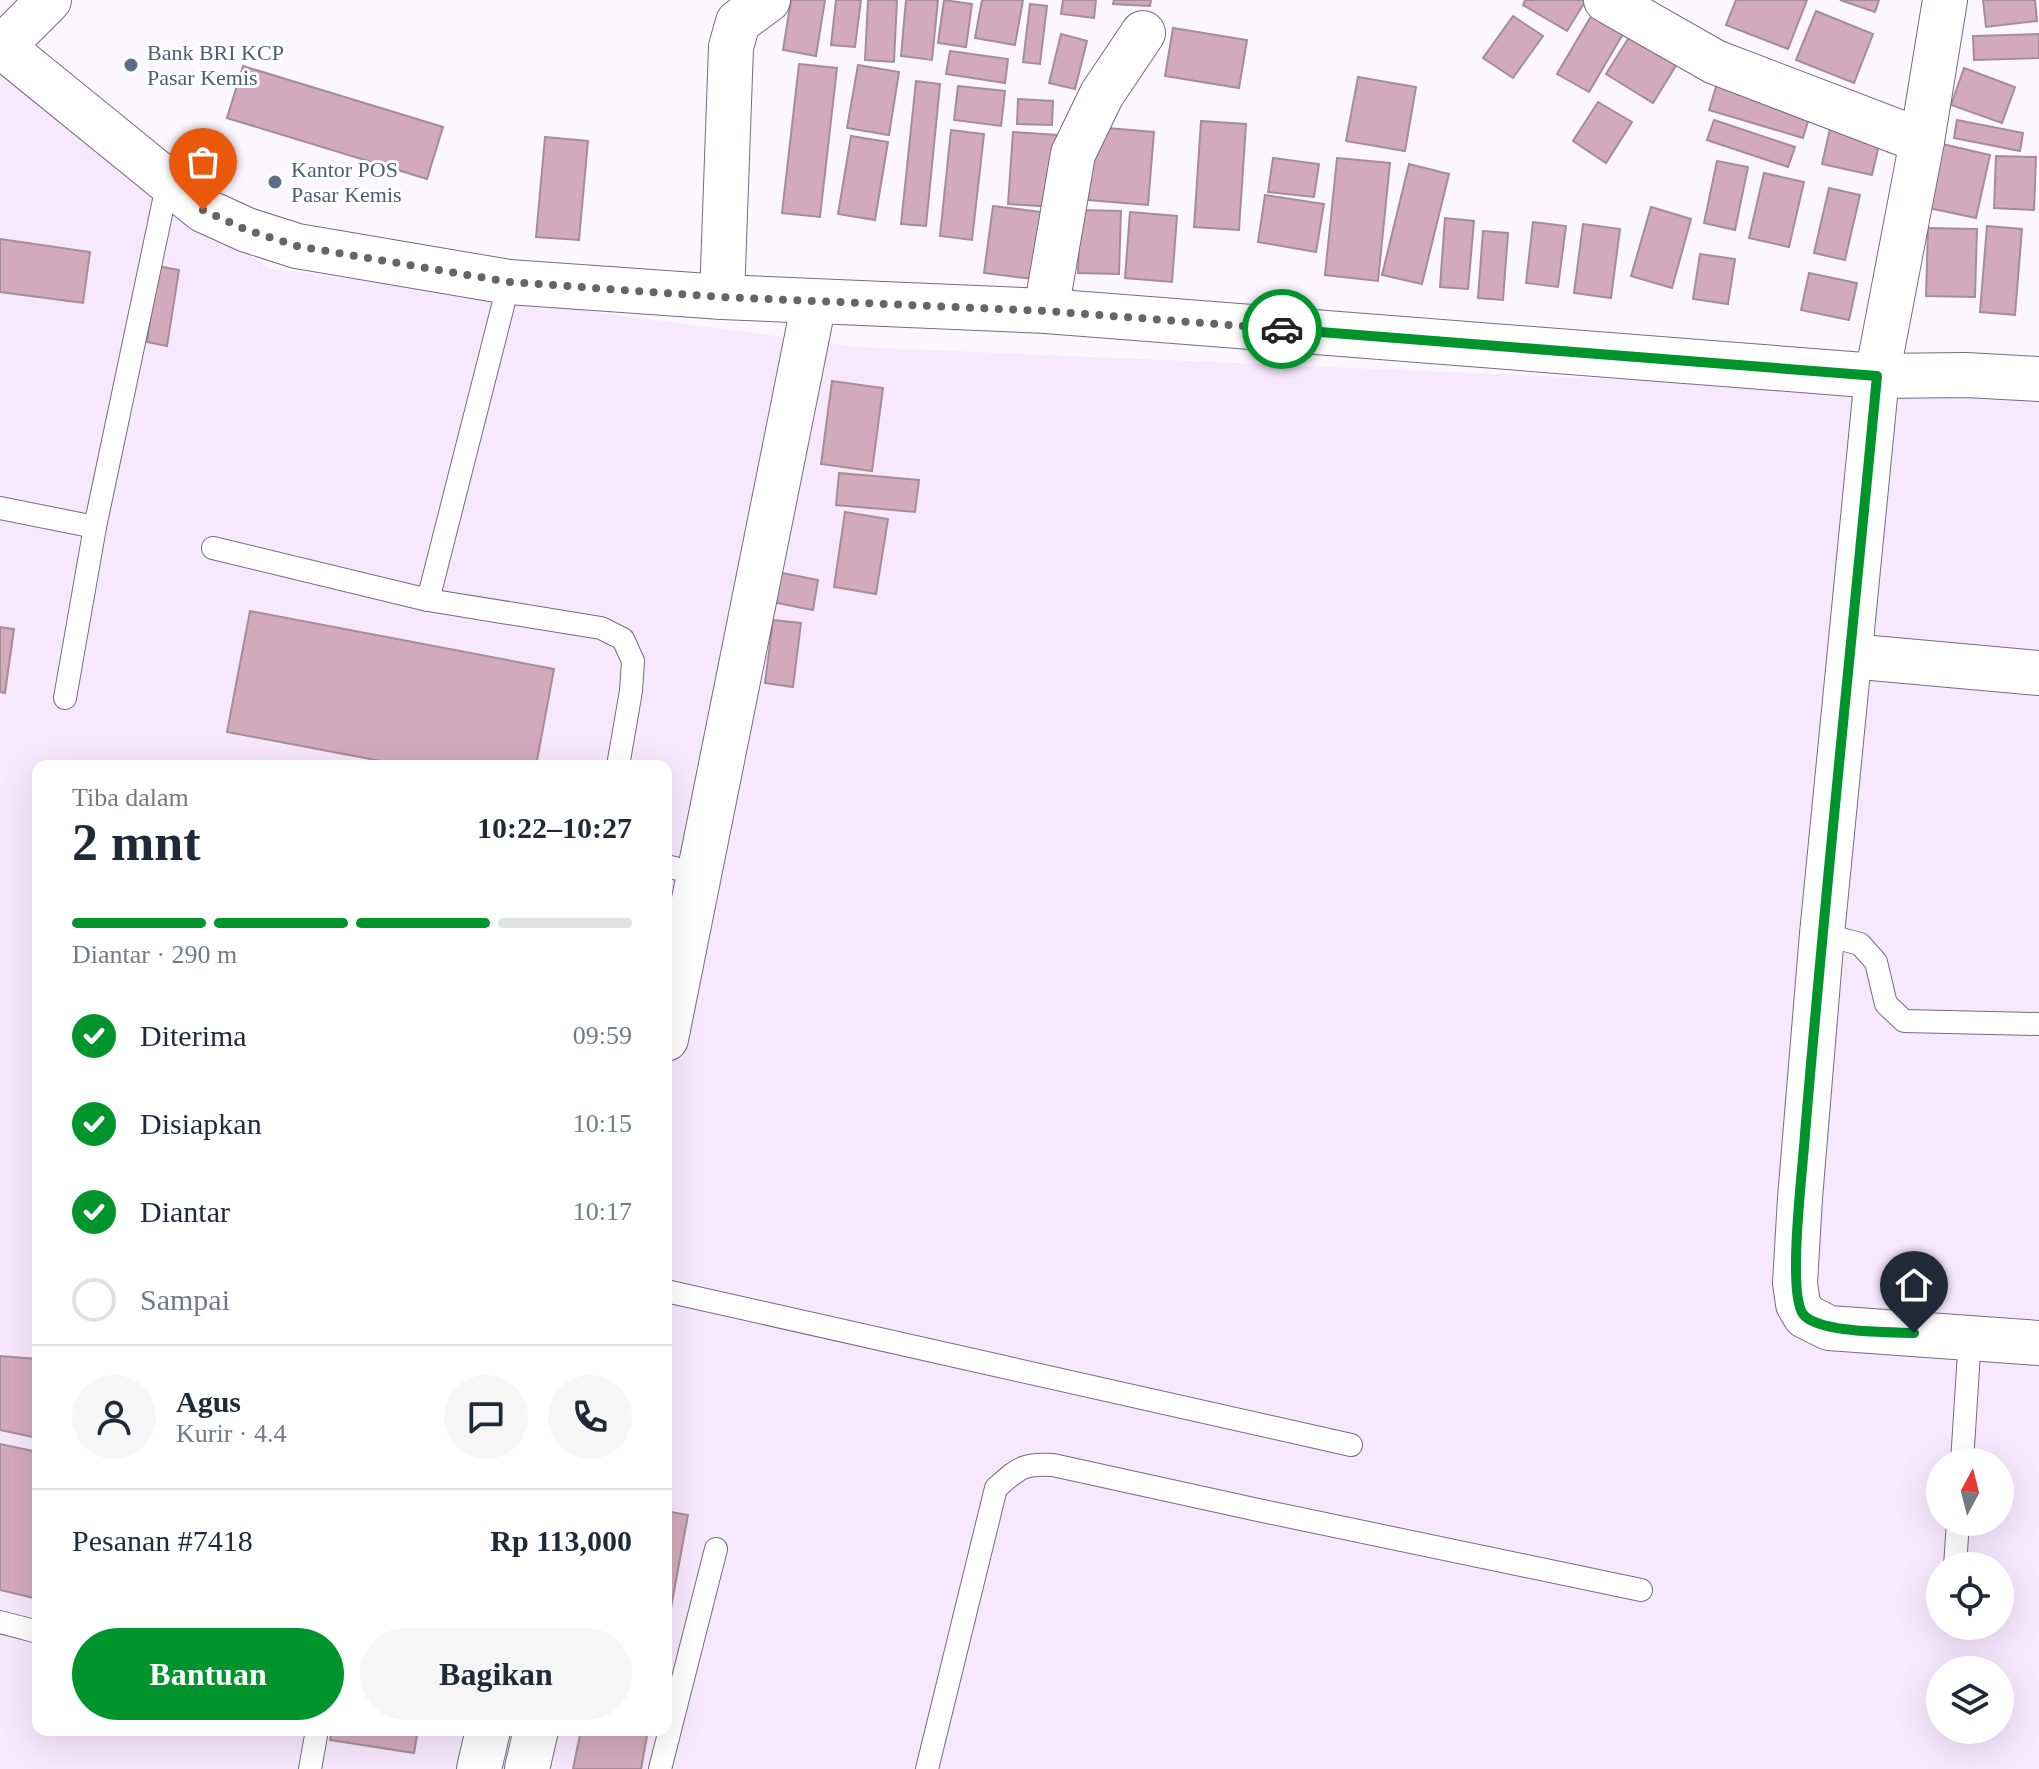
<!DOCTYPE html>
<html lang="id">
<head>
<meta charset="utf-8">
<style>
	body { margin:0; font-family:Georgia,serif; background:#f6f6f7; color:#1f2937; height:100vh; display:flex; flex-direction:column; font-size:30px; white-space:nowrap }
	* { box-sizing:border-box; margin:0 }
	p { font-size:26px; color:#747a83 }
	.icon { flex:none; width:44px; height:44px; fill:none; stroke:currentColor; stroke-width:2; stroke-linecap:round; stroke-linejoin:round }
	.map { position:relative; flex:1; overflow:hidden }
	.drawer { position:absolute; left:32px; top:760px; width:640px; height:976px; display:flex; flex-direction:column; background:#fff; border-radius:16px; box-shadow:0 8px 32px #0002 }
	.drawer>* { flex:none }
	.needle { width:52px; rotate:7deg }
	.tools { position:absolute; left:1926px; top:1448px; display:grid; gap:16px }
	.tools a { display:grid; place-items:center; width:88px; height:88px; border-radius:50%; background:#fff; box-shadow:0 8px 32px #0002; font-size:40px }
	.pin { position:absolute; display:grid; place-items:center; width:68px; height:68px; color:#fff; margin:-82px -34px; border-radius:50% 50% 50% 0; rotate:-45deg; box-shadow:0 0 8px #0007 }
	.pin .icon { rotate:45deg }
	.courier { position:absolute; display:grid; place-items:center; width:80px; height:80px; margin:-40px; border:6px solid #00952c; border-radius:50%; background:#fff; color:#222; box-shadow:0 2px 10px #0007 }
	.overview em { font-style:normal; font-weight:600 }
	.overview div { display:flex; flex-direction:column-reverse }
	.overview { display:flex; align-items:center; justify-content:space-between; height:136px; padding:0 40px }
	h1 { font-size:52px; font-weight:600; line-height:60px }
	.bar { display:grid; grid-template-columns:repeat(4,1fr); gap:12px 8px; align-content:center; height:96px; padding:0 40px }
	.bar i { height:10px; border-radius:6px; background:#e0e1e3 }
	.bar .active { background:#00952c }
	.bar p { grid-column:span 4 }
	.line { display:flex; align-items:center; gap:20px; padding:0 40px; border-top:2px solid #e0e1e3 }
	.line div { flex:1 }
	.round { display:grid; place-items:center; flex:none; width:84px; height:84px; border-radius:42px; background:#f6f6f7 }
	ol { padding:0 40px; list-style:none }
	li { display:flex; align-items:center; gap:24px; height:88px }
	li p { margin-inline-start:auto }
	li .icon { padding:8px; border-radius:50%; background:#00952c; color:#fff; stroke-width:4 }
	li:last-child { color:#747a83 }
	li i { width:44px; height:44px; border:4px solid #e0e1e3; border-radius:50% }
	.cta { display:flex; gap:16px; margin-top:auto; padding:16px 40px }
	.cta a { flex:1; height:92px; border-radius:48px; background:#00952c; color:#fff; font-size:32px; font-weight:600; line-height:92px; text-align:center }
	.cta a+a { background:#f6f6f7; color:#1f2937 }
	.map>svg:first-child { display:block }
	.built { fill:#f8e8fe; fill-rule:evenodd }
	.building { fill:#d3aabc; stroke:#a48d97; stroke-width:2 }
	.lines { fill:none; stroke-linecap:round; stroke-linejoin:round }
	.lane-casing { stroke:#786b7d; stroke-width:24 }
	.street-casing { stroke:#786b7d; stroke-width:46 }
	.secondary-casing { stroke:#786b7d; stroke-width:46 }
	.lane { stroke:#fff; stroke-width:22 }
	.street { stroke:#fff; stroke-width:44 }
	.secondary { stroke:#fff; stroke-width:44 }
	.done { stroke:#68626a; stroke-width:8; stroke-dasharray:0 14.4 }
	.route { stroke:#00952c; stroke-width:10 }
	.service-dot { fill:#5c6f8a; stroke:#fff; stroke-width:3 }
	.labels { text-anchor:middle; stroke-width:6; stroke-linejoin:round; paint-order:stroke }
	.service-label { font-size:22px; fill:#4e5e75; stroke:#fff; text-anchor:start }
</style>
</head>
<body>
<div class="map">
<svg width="2039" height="1769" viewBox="0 0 2039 1769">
	<rect width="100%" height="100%" fill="#fcf6fe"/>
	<path class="built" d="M0,65L267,268L858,347L2039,397V1769H0ZM38,766H666V1730H38ZM1940,1462H2000V1522H1940ZM1940,1566H2000V1626H1940ZM1940,1670H2000V1730H1940Z"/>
	<g class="building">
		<path d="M791,0H825L816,56L783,50Z"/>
		<path d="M836,0H861L855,47L831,45Z"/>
		<path d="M868,0H897L894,62L865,60Z"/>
		<path d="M906,0H938L932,60L901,56Z"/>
		<path d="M944,0L972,4L966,47L938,43Z"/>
		<path d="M982,0H1023L1015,45L975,38Z"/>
		<path d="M1063,0H1096L1094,18L1061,14Z"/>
		<path d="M1114,0H1151L1150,6L1113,4Z"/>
		<path d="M1525,0H1586L1567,31L1523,5Z"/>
		<path d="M1736,0H1807L1788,49L1726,25Z"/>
		<path d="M1840,0H1879L1875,12Z"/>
		<path d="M1983,0H2035L2037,21L1986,27Z"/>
		<path d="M1030,4L1047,6L1040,64L1023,62Z"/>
		<path d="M1596,8L1627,27L1589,92L1557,74Z"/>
		<path d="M1816,11L1873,34L1854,83L1796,60Z"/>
		<path d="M1513,16L1543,36L1513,78L1483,58Z"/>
		<path d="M1173,28L1247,40L1239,88L1165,76Z"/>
		<path d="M1633,31L1680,59L1653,103L1606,74Z"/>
		<path d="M1061,34L1087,41L1075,89L1049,83Z"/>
		<path d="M2039,34V58L1974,60L1973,36Z"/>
		<path d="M950,51L1008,59L1005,83L946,74Z"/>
		<path d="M799,64L837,68L820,217L782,213Z"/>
		<path d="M858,65L899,72L889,135L847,128Z"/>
		<path d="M243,66L443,127L427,179L227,118Z"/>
		<path d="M1964,68L2015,87L2002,123L1951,105Z"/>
		<path d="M1358,77L1416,87L1405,151L1346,141Z"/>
		<path d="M1719,77L1813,105L1803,138L1709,110Z"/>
		<path d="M916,81L940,84L926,226L901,224Z"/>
		<path d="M958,86L1005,91L1001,126L954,120Z"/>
		<path d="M1018,99L1053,101L1052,125L1017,124Z"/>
		<path d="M1598,102L1632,122L1606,163L1573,141Z"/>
		<path d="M1714,120L1795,147L1788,167L1707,140Z"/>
		<path d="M1832,120L1882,132L1872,175L1822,164Z"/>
		<path d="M1957,120L2023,133L2020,151L1954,138Z"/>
		<path d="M1201,121L1246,124L1239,230L1194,227Z"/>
		<path d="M1095,127L1154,132L1148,205L1088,200Z"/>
		<path d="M951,130L984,134L972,240L940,236Z"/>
		<path d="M1013,132L1058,135L1053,207L1008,204Z"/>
		<path d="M851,136L888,142L875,220L838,214Z"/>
		<path d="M545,137L588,141L579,240L536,237Z"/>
		<path d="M1938,143L1990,155L1976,218L1924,207Z"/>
		<path d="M1996,156L2036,157L2034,210L1994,208Z"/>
		<path d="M1273,158L1319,164L1314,197L1268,192Z"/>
		<path d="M1337,158L1390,163L1378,281L1325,275Z"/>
		<path d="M1717,161L1748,167L1735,230L1704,223Z"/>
		<path d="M1409,164L1449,174L1422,284L1382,275Z"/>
		<path d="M1764,173L1804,182L1789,247L1749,238Z"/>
		<path d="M1829,188L1860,195L1845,260L1814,253Z"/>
		<path d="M1265,195L1324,204L1316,252L1258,242Z"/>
		<path d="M993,206L1041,212L1033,279L984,273Z"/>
		<path d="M1651,207L1691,219L1672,288L1631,276Z"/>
		<path d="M1080,210L1121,211L1119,274L1078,273Z"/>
		<path d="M1130,212L1177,216L1172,282L1125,278Z"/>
		<path d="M1445,218L1474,221L1468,289L1440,287Z"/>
		<path d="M1533,222L1566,226L1558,287L1526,283Z"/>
		<path d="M1583,224L1620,229L1611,298L1574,293Z"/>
		<path d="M1987,226L2022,229L2015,315L1980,312Z"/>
		<path d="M1928,228L1977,229L1975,297L1926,296Z"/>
		<path d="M1483,231L1508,233L1503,300L1478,298Z"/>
		<path d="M0,239L90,252L83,303L0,292Z"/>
		<path d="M1700,254L1735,259L1728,304L1693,299Z"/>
		<path d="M158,266L179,270L167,346L147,342Z"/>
		<path d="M1809,273L1857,283L1849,320L1801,310Z"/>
		<path d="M832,381L883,388L872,471L821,464Z"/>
		<path d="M839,473L919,480L915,512L836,505Z"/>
		<path d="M845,512L888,519L876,594L834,587Z"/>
		<path d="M777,572L818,580L813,610L772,602Z"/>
		<path d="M250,611L554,669L536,766H407L227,732Z"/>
		<path d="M773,620L801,623L793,687L765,683Z"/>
		<path d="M0,627L14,629L5,693L0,692Z"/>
		<path d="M0,1356L38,1359V1438L0,1430Z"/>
		<path d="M0,1444L38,1452V1599L0,1590Z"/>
		<path d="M666,1511L688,1515L666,1635Z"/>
		<path d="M332,1730H418L414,1753L330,1740Z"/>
		<path d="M581,1730H648L641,1769H573Z"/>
	</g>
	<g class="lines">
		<g class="lane-casing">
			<g id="lane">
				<path d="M0,508L95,527"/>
				<path d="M213,548L428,600L601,628L623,639L633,661L631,691L618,766"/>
				<path d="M428,600L509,282"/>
				<path d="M65,698L95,527L168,181"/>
				<path d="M666,866L699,874"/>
				<path d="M1822,934L1860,944L1876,962L1886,1004L1904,1021L2039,1024"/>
				<path d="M666,1291L1351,1445"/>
				<path d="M1962,1462L1970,1337"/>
				<path d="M1955,1566L1958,1522"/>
				<path d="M0,1622L38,1632"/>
				<path d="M310,1769L317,1730"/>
				<path d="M660,1769L716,1549"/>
				<path d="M927,1769L996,1488C1018,1469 1022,1463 1053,1465L1258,1510L1641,1590"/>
			</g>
		</g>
		<g class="street-casing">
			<g id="street">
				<path d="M1606,0L1715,62L1922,141"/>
				<path d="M1945,0L1922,141L1877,376L1822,934L1800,1198L1795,1283L1798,1304L1805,1316L1829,1328L2039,1343"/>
				<path d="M2,47L49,0"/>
				<path d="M722,297L731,47L738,22L768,0"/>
				<path d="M1046,311L1073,154L1102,94L1143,33"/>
				<path d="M1850,656L2039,673"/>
			</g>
		</g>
		<g class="secondary-casing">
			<g id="secondary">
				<path d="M0,45L203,210L247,230L297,246L509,282L722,297L1046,311L1877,376L1966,375L2039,379"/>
				<path d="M666,1039L814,302"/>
				<path d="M479,1769L488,1730"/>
				<path d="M527,1769L536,1730"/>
			</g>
		</g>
		<use href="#lane" class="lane"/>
		<use href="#street" class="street"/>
		<use href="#secondary" class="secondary"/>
	</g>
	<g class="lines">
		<path class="done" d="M203,210L247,230L297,246L509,282L722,297L1046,311L1282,329"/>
		<path class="route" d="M1282,329L1877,376C1853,629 1826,881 1805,1134C1803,1167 1787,1292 1803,1314C1817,1333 1889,1332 1914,1333"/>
	</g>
	<g class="service-dot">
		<circle cx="131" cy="65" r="8"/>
		<circle cx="275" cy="182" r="8"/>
	</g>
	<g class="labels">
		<g class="service-label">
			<text x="147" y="60">Bank BRI KCP<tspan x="147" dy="25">Pasar Kemis</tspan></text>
			<text x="291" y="177">Kantor POS<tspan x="291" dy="25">Pasar Kemis</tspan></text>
		</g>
	</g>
</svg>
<div class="tools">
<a><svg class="needle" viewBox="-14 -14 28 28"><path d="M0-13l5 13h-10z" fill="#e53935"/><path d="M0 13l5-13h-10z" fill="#747a83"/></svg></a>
<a><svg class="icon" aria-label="locate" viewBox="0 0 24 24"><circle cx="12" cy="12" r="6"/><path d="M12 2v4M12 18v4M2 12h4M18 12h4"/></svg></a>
<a><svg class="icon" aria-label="layers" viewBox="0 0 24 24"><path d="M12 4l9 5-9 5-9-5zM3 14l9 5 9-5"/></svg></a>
</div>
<div class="pin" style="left:203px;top:210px;background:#ea580c"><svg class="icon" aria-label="bag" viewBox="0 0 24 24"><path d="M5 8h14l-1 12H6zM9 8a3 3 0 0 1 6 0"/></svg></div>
<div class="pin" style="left:1914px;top:1333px;background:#1f2937"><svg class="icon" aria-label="home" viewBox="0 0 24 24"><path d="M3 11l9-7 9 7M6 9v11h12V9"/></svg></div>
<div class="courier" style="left:1282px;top:329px"><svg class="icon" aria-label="car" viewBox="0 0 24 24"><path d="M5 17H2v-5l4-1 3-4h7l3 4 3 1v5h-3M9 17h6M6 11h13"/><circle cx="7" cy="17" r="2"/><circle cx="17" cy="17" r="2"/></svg></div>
<section class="drawer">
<div class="overview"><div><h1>2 mnt</h1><p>Tiba dalam</p></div><em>10:22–10:27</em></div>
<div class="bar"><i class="active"></i><i class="active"></i><i class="active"></i><i></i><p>Diantar · 290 m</p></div>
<ol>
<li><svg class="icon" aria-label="check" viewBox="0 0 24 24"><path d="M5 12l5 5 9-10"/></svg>Diterima<p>09:59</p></li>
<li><svg class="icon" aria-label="check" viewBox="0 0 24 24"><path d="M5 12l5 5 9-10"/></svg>Disiapkan<p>10:15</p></li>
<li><svg class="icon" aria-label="check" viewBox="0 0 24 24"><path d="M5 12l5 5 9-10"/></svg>Diantar<p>10:17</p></li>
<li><i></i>Sampai</li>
</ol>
<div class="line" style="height:144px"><a class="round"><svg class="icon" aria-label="person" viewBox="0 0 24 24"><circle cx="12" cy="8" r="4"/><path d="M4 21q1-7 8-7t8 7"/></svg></a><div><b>Agus</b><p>Kurir · 4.4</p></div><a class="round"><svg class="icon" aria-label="chat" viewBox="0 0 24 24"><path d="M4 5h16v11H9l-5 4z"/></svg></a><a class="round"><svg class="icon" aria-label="phone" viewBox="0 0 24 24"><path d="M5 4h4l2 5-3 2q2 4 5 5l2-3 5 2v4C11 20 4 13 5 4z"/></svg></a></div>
<div class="line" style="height:104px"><div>Pesanan #7418</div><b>Rp 113,000</b></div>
<div class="cta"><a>Bantuan</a><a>Bagikan</a></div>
</section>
</div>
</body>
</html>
